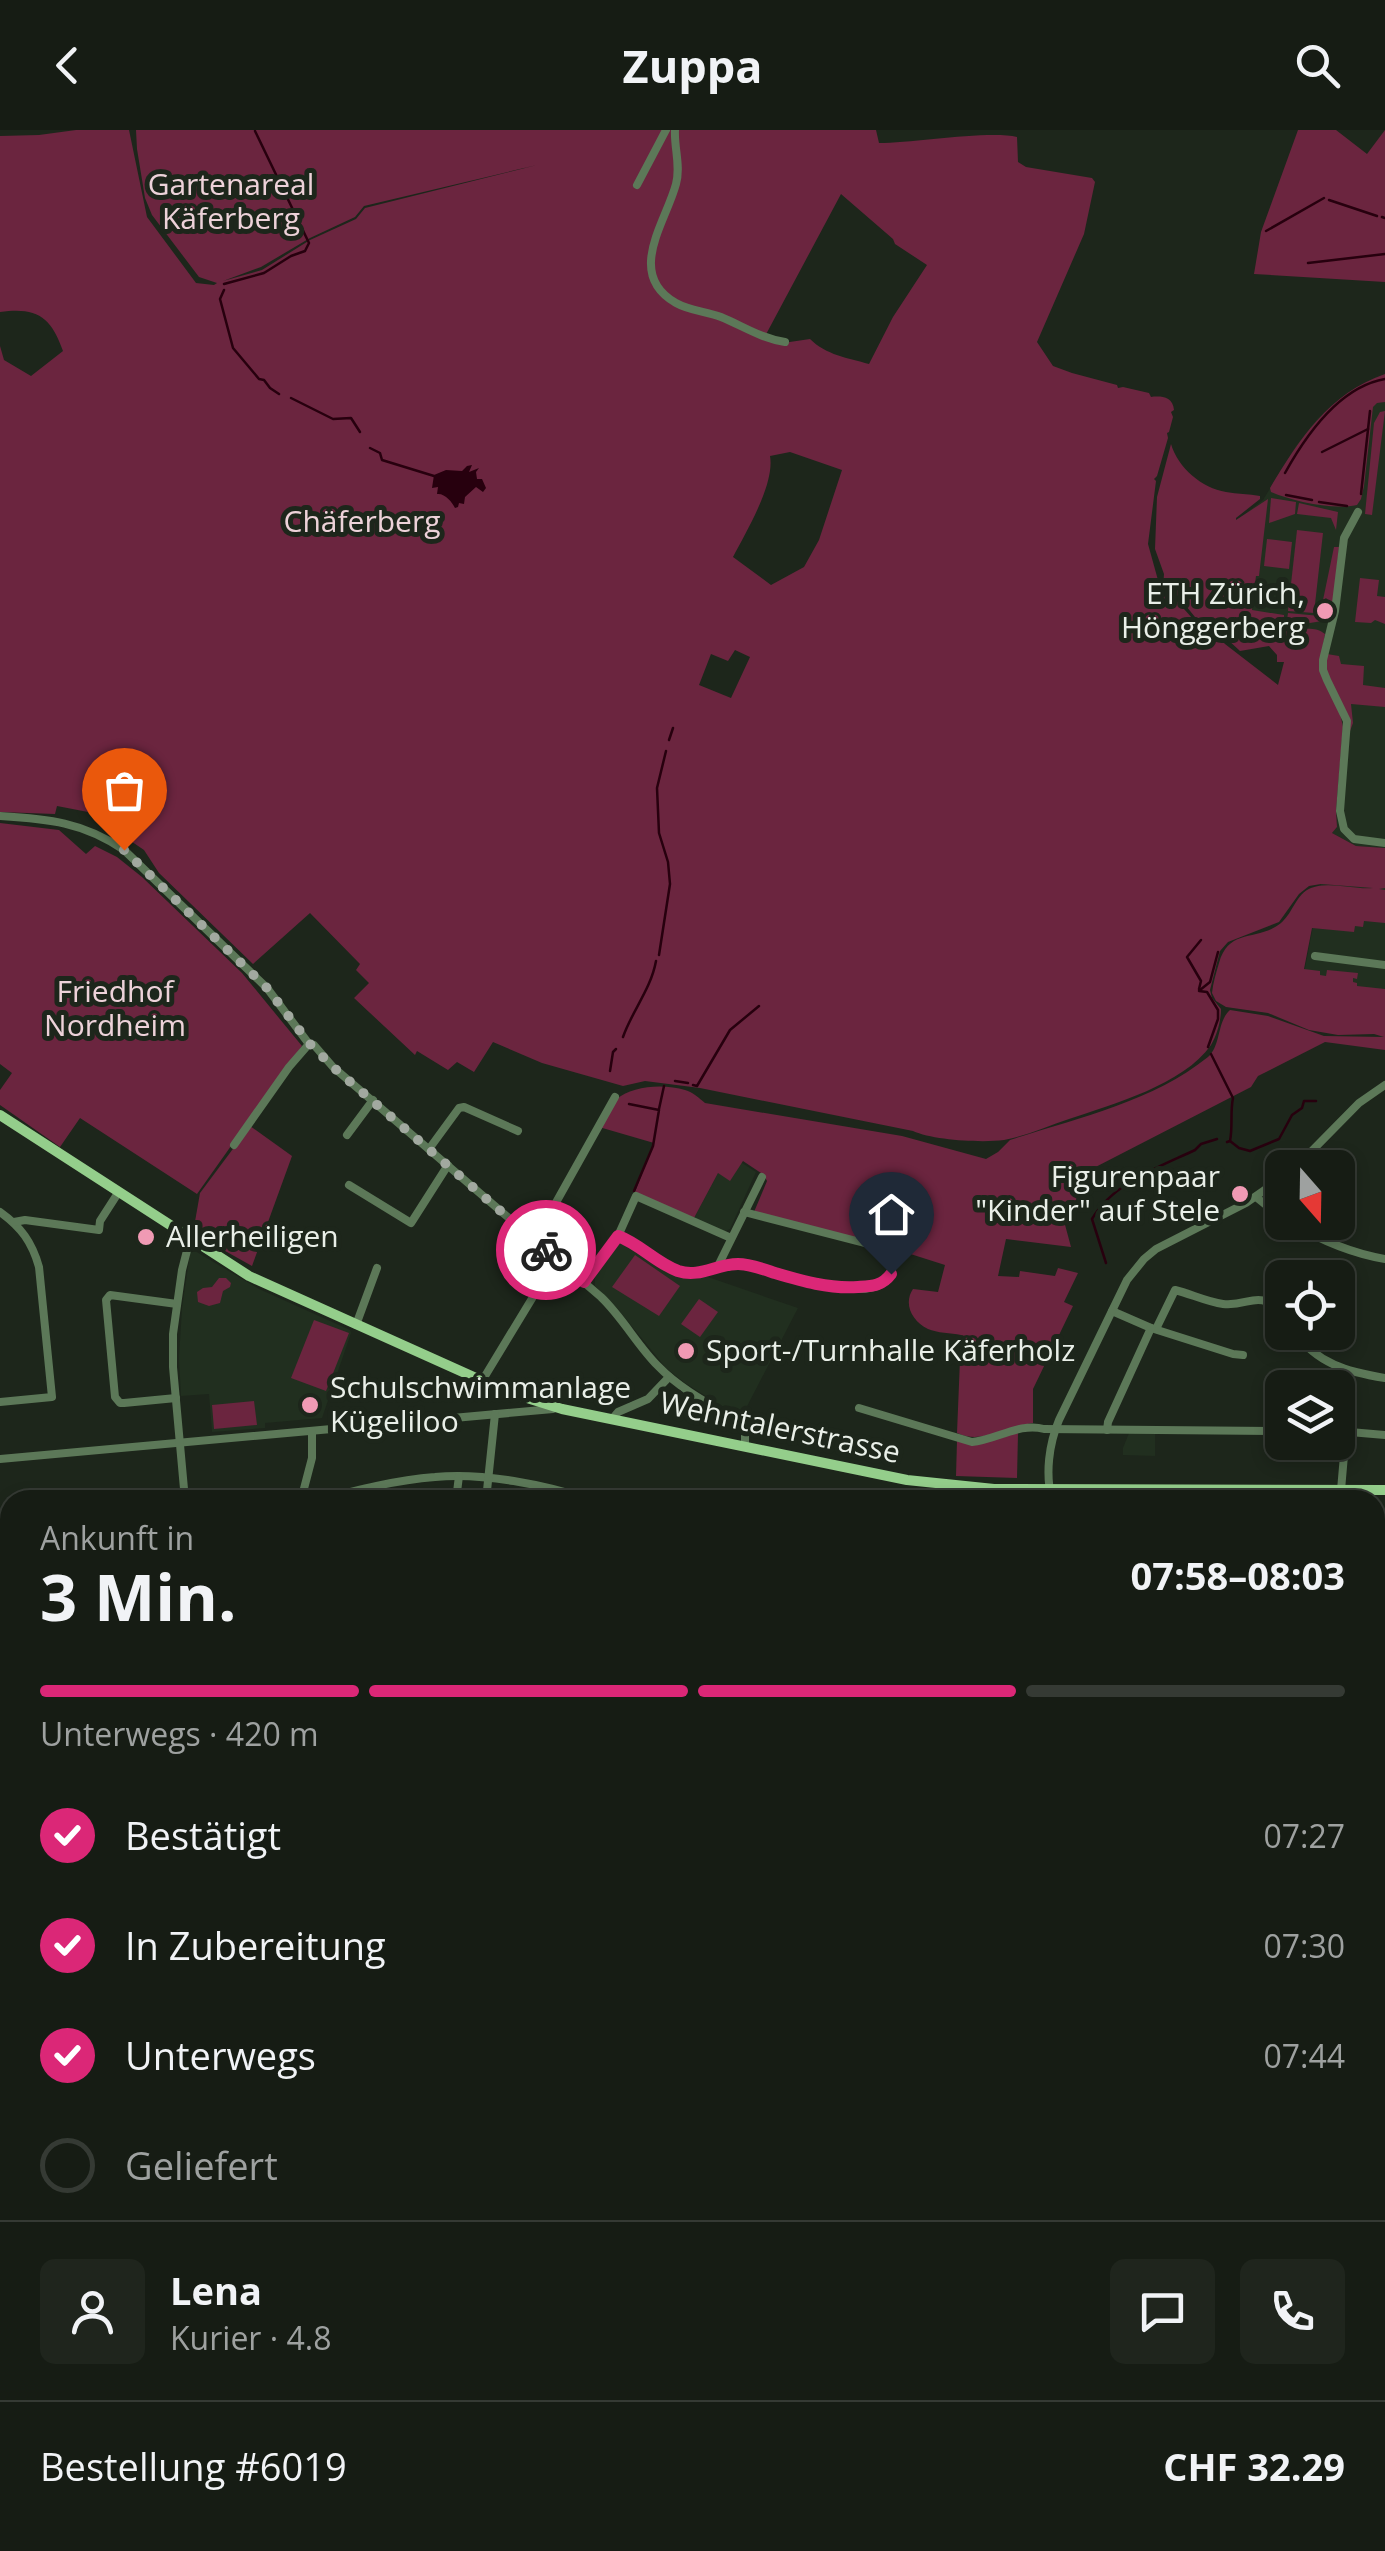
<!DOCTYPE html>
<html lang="de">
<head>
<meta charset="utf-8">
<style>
	body { margin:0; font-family:"Open Sans",sans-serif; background:#1f251d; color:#f1f3f6; height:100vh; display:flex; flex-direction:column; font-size:38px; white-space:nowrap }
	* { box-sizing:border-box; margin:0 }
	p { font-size:32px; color:#9ea1a0 }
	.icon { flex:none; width:55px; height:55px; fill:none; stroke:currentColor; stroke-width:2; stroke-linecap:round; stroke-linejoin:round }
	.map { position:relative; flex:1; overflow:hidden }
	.side { position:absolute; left:0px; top:1360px; width:1385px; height:1062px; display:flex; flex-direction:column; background:#161c14; border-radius:30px 30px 0 0; box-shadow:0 5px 15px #0003,0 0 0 2px #353a34 }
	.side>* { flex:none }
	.needle { width:65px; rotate:160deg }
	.fabs { position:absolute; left:1265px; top:1020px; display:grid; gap:20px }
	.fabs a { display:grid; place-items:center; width:90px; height:90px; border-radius:15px; background:#161c14; box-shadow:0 5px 15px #0003,0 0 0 2px #353a34; font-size:50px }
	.pin { position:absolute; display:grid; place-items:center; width:85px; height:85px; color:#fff; margin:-102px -42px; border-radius:50% 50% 50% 0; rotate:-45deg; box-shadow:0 0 10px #0007 }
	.pin .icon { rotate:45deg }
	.courier { position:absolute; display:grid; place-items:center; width:100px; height:100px; margin:-50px; border:8px solid #db2777; border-radius:50%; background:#fff; color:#222; box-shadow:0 2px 12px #0007 }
	.summary em { font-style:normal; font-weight:700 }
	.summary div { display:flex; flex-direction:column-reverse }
	.summary { display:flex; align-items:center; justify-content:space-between; height:170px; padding:0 40px }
	h1 { font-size:65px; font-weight:700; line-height:75px }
	.bar { display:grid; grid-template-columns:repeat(4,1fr); gap:15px 10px; align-content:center; height:120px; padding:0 40px }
	.bar i { height:12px; border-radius:8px; background:#353a34 }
	.bar .on { background:#db2777 }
	.bar p { grid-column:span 4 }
	.line { display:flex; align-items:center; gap:25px; padding:0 40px; border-top:2px solid #353a34 }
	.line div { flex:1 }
	.round { display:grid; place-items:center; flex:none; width:105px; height:105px; border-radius:15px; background:#1f251d }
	ol { padding:0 40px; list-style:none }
	li { display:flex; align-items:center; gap:30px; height:110px }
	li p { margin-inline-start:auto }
	li .icon { padding:10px; border-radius:50%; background:#db2777; color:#fff; stroke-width:4 }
	li:last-child { color:#9ea1a0 }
	li i { width:55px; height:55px; border:5px solid #353a34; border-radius:50% }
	header { display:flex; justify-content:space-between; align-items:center; height:130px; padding:0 40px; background:#161c14; font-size:45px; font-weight:700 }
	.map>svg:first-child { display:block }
	.built { fill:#212f1f }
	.green { fill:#6b253f; fill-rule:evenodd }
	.water { fill:#27000e }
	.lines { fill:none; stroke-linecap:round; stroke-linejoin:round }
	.stream { stroke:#27000e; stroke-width:2.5 }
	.minor { stroke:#5c7858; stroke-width:8 }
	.major { stroke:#94ce8b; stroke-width:10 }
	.rail { stroke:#949b93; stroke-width:2.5; stroke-dasharray:20 10; stroke-linecap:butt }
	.done { stroke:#a2a9a0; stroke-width:10; stroke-dasharray:0 18 }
	.route { stroke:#db2777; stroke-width:12 }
	.poi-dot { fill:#f09ab4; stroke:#1d261b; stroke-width:4 }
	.labels { text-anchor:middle; stroke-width:10; stroke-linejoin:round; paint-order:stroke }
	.park-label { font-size:30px; fill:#edd2d9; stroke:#1d261b }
	.poi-label { font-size:30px; fill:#e9efe8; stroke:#1d261b; text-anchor:start }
	.street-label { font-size:30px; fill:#e9efe8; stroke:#1d261b }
</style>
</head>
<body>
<header><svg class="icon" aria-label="back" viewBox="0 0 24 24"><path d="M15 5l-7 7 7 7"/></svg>Zuppa<svg class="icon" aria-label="search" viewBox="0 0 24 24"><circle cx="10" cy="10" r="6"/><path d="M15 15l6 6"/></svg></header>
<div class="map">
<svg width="1385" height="2421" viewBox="0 0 1385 2421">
	<rect width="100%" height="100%" fill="#1d261b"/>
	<g class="built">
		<path d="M1385,244V718L1356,716L1332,703L1337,697L1336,681L1343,617L1340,583L1319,539L1320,525L1325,507L1283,501L1252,480L1259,420L1237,390L1263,370L1296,316L1318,288L1352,260Z"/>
		<path d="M1321,754L1385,758V867L1301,859Z"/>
		<path d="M742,1033L756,1042L730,1099L723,1102L694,1088L718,1043Z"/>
		<path d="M623,1112L660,1136L692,1149L702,1145L798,1178L741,1288L685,1253L666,1238L616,1177L595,1156V1147L615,1115Z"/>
		<path d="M195,1121L259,1159L350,1200L351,1203L322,1288L265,1293V1298L212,1302L209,1264L181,1266L179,1228L182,1178L190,1123Z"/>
		<path d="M1129,1303H1155V1326L1123,1325V1318Z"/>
		<path d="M10,1632V1990L0,1995V1634Z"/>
	</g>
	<g class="green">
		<path d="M76,0H129L147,87L196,153L214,155L217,153L199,147L152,85L145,68L137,19L136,0H876L879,13C913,13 990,0 1017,7L1018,32L1026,37L1092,48L1095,52L1084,104L1037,212L1053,236L1072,243L1117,255L1118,258L1123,257L1149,263L1151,267C1160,266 1173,266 1174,280L1171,282L1173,287L1169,302L1167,303L1168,308L1157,346L1154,349L1156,351L1148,414L1161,461L1175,469L1193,489L1207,496L1225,514L1278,555L1284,532H1277V525L1269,516L1240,521L1212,495L1195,487L1173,460L1169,462L1163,458L1164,444L1155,419L1157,367L1171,314C1178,338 1202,358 1226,362C1237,364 1249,364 1260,366V369L1236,388V390L1268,369L1259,446H1256L1252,480L1284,485V501C1297,500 1315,495 1325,504L1319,539L1340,583L1343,597L1336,681L1337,697L1332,703L1356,716L1385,718V758L1379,759L1385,760V793L1364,791L1363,797L1355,796L1354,802L1312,798L1304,839L1320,841V845L1326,846L1327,840L1358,843L1357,849L1353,848V852L1357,853V856L1385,859V920L1325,912L1258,946L1251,957L1082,1044L1074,1086L1054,1092L1064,1091L1071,1117L1006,1109L998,1146L1019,1147L1020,1141L1055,1146L1058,1138L1078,1143L1064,1172L1073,1176L1033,1259V1293C1008,1296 982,1315 957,1303L961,1205C951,1203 937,1203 928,1199C912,1191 903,1174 913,1159L938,1162L945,1135L876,1113L754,1082L767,1051L764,1045L743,1031L730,1051L718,1043L694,1088L635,1062L654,1013L599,997C604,988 608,977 616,970C632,955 665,954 685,960C693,962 699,968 705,973L902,1006L986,1029L998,1022L1010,1010C1077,988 1152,972 1208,927C1221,916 1217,891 1230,880L1268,886L1324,906L1384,907L1374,904L1338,905L1309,900L1268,883L1226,877L1216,871L1212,863C1213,853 1216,843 1219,833C1229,797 1258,812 1281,793C1293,783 1296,764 1311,758C1329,751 1355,760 1373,758L1321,754L1309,756L1299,764L1279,792L1228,812L1220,821L1210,860L1212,868L1221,879C1221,891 1217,905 1211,915C1183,955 1113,974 1069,989C1048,996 1026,1006 1004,1010C981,1013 932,1010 913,1001L700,958L645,951L623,956L542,933L493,912L474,942L457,932L448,940L417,921L415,925L354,868L369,853L356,840L360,834L310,783L253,834L159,743L144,720L88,682L57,676L55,684L0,682V216L4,230L31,246L63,221C51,186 36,177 0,182V6L39,5ZM537,35L365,78L356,89L310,110L262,140L223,151L261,137L310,108L355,87L364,76ZM841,64L893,109L895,114L927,135L893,187L869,234C848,228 826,225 810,209L783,213L763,210ZM790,322L842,340L819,410L804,437L771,455L733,427C746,402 775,354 770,326ZM735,520L750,527L731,568L699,555L711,524L728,531Z"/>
		<path d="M1298,0H1336L1367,24L1385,0V152L1254,144L1261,102Z"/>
		<path d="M1385,244V272L1377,273L1373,277L1364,356L1361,369L1357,375C1332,380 1295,372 1271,362L1270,358C1299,310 1329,263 1385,244Z"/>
		<path d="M1385,281L1372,385L1365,384L1374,293L1380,282Z"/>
		<path d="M1271,368L1296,372L1295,384L1269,393Z"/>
		<path d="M1299,373L1338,382L1336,400L1331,388L1297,384Z"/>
		<path d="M1297,400L1323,403L1314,483L1288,481Z"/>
		<path d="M1267,409L1292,412L1289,439L1264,436Z"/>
		<path d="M1334,417H1339L1333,475L1326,468L1323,470Z"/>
		<path d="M1360,448L1379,450L1377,466L1385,467V494L1375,490L1371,493L1355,492Z"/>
		<path d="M1323,473L1328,490L1286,497L1288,483L1320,486Z"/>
		<path d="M1327,524L1339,526L1341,534L1364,536L1363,555L1385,558V577L1351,574L1353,593L1350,601V592L1327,542Z"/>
		<path d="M0,693L59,700L86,724L95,716L117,727L142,747L242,843L302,916L197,1064L80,988L60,1017L0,975V960L12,943L0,934Z"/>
		<path d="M250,996L292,1026L252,1136L193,1103L200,1063Z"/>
		<path d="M635,1125L680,1156L659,1186L612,1157Z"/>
		<path d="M219,1148H226L231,1153L230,1157L223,1161L220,1173L209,1176L198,1172L197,1162L203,1158L212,1157Z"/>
		<path d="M699,1169L718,1182L700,1207L681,1194Z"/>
		<path d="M314,1190L349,1203L326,1261L291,1248Z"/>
		<path d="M254,1271L257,1295L214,1299L212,1275Z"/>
		<path d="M1018,1303L1017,1348L956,1346L957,1311Z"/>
		<path d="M0,1545L10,1565V1615L0,1618Z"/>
		<rect x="1375" y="1641" width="10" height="43"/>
		<path d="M1375,1703H1380L1385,1735V2165L1375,2164Z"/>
		<path d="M10,2110V2151L0,2157V2115Z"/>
		<path d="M129,2412H397V2413L396,2421H123Z"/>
	</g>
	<path class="water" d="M472,335L469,342L479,338L476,342L477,349H482L486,358L483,362L476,357L465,367L464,374L459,373L458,377L455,378C452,372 445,363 437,364L438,357L432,358L434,345L446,340L462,341L467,336Z"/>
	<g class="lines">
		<g class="stream">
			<path d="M1329,70L1377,86"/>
			<path d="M1382,87L1385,88"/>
			<path d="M1266,101L1324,68"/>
			<path d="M1308,133L1385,124"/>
			<path d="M224,154L264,143L291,126L305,121L309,113L255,1"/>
			<path d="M224,160L220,169L233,218L259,249L264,250L270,258L279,264"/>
			<path d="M291,268L333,289L351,288L360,302"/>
			<path d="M370,318L380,323L382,330L434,346"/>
			<path d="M1322,322L1368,299"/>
			<path d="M1285,343C1306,305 1339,257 1385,249"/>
			<path d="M1361,364L1370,281"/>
			<path d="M1286,365L1312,370"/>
			<path d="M1319,372L1347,376"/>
			<path d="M669,610L673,598"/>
			<path d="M659,825L670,754L668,732L659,703L657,658L666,621"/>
			<path d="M1199,859L1201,851L1187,827L1201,810"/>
			<path d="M1200,860L1210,852L1218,822"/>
			<path d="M1199,861L1207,862L1218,880V889L1208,917"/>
			<path d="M623,907C632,881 651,859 656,831"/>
			<path d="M1211,924L1233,968C1230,982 1233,996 1230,1011L1227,1012"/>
			<path d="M610,941L613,922L616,919"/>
			<path d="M675,951L688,953"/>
			<path d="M693,955L697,956L730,900L759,876"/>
			<path d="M629,974L659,980L653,1016L634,1061"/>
			<path d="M659,979L664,956"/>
			<path d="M1230,1011L1239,1018L1250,1021L1279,1009L1292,985L1302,978L1304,971H1316"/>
			<path d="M1106,1133L1092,1089C1113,1053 1159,1037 1195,1020L1201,1014L1217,1009"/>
			<path d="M0,2014L10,2008"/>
		</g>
		<g class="minor">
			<path d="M675,0C674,18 681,36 676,54C666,92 625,144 676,173C690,181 706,181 721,187C743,196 760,208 785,212"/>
			<path d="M637,55L666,0"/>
			<path d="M1358,382L1344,408L1335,481L1323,530V540L1327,550L1347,591L1340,681L1344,699L1354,709L1385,713"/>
			<path d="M0,686C48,689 83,692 124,720L267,858L309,914L314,915L333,937L601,1167C623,1188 637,1215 658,1236C680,1259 711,1275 738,1291L745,1301V1316"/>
			<path d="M1315,826L1385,835"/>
			<path d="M347,1005L373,970"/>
			<path d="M234,1015L289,937L309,914"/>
			<path d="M429,1019L459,978L464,977L518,1001"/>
			<path d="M1295,1038L1359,973L1385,955"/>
			<path d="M349,1055L411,1093L448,1035"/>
			<path d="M1256,1067L1282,1088"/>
			<path d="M0,1082C21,1097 32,1112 39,1137L52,1267L0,1272"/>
			<path d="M14,1092L25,1090L99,1100L100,1091L118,1063"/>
			<path d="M1290,1092C1320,1110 1350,1123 1385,1129"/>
			<path d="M618,1106L636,1066L731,1108"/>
			<path d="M535,1110L615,967"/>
			<path d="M718,1136L762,1047"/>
			<path d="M584,1152L618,1106C640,1114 657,1134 679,1141C702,1148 718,1132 740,1134C766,1136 899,1192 892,1130L880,1117L744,1082"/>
			<path d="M1112,1181L1151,1198L1233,1224L1243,1225"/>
			<path d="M356,1195L377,1138"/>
			<path d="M1156,1199L1175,1160C1191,1164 1207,1172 1223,1174C1251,1177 1258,1157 1282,1185"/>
			<path d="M1295,1202C1317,1234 1348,1242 1385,1248"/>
			<path d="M482,1251L556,1129"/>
			<path d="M176,1268L124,1273H120L115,1267L106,1170L110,1165L177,1174"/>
			<path d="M859,1278L972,1312C996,1310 1020,1292 1044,1299L1282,1301"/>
			<path d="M612,1289L618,1282L648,1269L669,1247"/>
			<path d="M1107,1300L1108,1292L1151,1198"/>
			<path d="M1338,1301L1385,1305"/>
			<path d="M0,1329L553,1279"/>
			<path d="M1341,1360L1346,1302"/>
			<path d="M185,1370L173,1237V1204L182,1140L190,1109"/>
			<path d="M301,1370L312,1328V1301"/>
			<path d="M319,1370C357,1360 396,1350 435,1347C482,1342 546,1355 591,1370"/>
			<path d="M456,1370L459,1346"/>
			<path d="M486,1370L495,1284"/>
			<path d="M1052,1370C1045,1344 1049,1314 1059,1290L1127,1150L1144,1129L1156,1119L1246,1073L1282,1048"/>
			<path d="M0,1391L10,1389"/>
			<path d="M0,1441L10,1442"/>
			<path d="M1375,1467L1385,1468"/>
			<path d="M0,1540L10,1559"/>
			<path d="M1375,1588L1385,1602"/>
			<path d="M0,1627L10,1624"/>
			<path d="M0,1752L10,1749"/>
			<path d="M0,2023L10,2017"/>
			<path d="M0,2228L10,2224"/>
			<path d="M0,2302L10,2300"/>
			<path d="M1375,2344L1385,2340"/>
			<path d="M99,2421L104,2412"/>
			<path d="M1176,2421L1198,2412"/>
		</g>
		<path class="major" d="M0,985L249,1146L505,1261L562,1279L907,1350L994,1359L1385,1360"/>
		<g class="rail">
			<path d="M1375,1695L1385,1696"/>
			<path d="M0,1952L10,1949"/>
			<path d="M0,1973L10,1965"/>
			<path d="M0,1990L10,1985"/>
			<path d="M0,2167L10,2161"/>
		</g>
	</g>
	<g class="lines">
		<path class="done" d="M124,720L267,858L310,914L333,937L546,1120"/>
		<path class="route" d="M546,1120L584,1152L618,1106C640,1114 656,1133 678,1141C700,1148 716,1134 738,1134C750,1134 763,1139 775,1143C802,1151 829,1159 858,1157C872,1156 882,1156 891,1144"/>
	</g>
	<g class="poi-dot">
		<circle cx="1325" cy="481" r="10"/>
		<circle cx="1240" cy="1064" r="10"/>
		<circle cx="146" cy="1107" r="10"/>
		<circle cx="686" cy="1221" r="10"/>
		<circle cx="310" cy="1275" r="10"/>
	</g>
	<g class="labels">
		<g class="park-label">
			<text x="231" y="65">Gartenareal<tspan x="231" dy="34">Käferberg</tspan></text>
			<text x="362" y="402">Chäferberg</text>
			<text x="115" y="872">Friedhof<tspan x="115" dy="34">Nordheim</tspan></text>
		</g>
		<g class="poi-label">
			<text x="1305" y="474" text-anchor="end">ETH Zürich,<tspan x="1305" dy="34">Hönggerberg</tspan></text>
			<text x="1220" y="1057" text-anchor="end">Figurenpaar<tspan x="1220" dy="34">"Kinder" auf Stele</tspan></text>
			<text x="166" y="1117">Allerheiligen</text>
			<text x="706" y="1231">Sport-/Turnhalle Käferholz</text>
			<text x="330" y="1268">Schulschwimmanlage<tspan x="330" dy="34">Kügeliloo</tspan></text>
		</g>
		<g class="street-label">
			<text transform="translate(780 1298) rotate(12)" y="10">Wehntalerstrasse</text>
		</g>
	</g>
</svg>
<div class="fabs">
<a><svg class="needle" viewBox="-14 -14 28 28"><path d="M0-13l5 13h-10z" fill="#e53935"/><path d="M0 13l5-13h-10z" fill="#9ea1a0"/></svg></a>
<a><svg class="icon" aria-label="locate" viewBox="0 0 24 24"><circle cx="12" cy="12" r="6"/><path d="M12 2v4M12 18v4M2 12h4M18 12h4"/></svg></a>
<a><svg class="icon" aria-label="layers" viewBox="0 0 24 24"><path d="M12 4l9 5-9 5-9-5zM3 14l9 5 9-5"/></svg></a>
</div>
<div class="pin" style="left:124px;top:720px;background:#ea580c"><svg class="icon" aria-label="bag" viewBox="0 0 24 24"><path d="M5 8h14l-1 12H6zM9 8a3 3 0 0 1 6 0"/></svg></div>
<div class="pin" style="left:891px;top:1144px;background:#1f2937"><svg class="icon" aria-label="home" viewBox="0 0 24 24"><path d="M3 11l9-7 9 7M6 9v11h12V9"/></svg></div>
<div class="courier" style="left:546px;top:1120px"><svg class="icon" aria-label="bike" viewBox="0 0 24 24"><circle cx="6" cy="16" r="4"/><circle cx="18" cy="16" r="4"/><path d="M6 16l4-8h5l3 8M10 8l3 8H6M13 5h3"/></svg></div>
<section class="side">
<div class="summary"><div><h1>3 Min.</h1><p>Ankunft in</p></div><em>07:58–08:03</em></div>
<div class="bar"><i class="on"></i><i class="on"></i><i class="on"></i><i></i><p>Unterwegs · 420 m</p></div>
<ol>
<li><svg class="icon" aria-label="check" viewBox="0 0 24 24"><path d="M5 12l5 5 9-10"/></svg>Bestätigt<p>07:27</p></li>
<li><svg class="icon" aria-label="check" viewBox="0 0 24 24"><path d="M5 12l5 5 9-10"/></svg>In Zubereitung<p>07:30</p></li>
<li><svg class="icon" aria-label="check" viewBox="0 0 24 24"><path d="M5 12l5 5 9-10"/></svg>Unterwegs<p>07:44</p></li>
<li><i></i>Geliefert</li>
</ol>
<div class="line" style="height:180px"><a class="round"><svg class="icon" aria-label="person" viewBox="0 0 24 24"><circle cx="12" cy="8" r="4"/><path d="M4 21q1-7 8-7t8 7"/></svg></a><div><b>Lena</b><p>Kurier · 4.8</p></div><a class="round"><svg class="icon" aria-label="chat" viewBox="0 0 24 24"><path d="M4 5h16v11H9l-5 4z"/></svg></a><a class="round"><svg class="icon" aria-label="phone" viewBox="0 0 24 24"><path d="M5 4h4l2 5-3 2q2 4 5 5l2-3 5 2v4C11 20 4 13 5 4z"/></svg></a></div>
<div class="line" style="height:130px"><div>Bestellung #6019</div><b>CHF 32.29</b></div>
</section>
</div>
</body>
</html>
